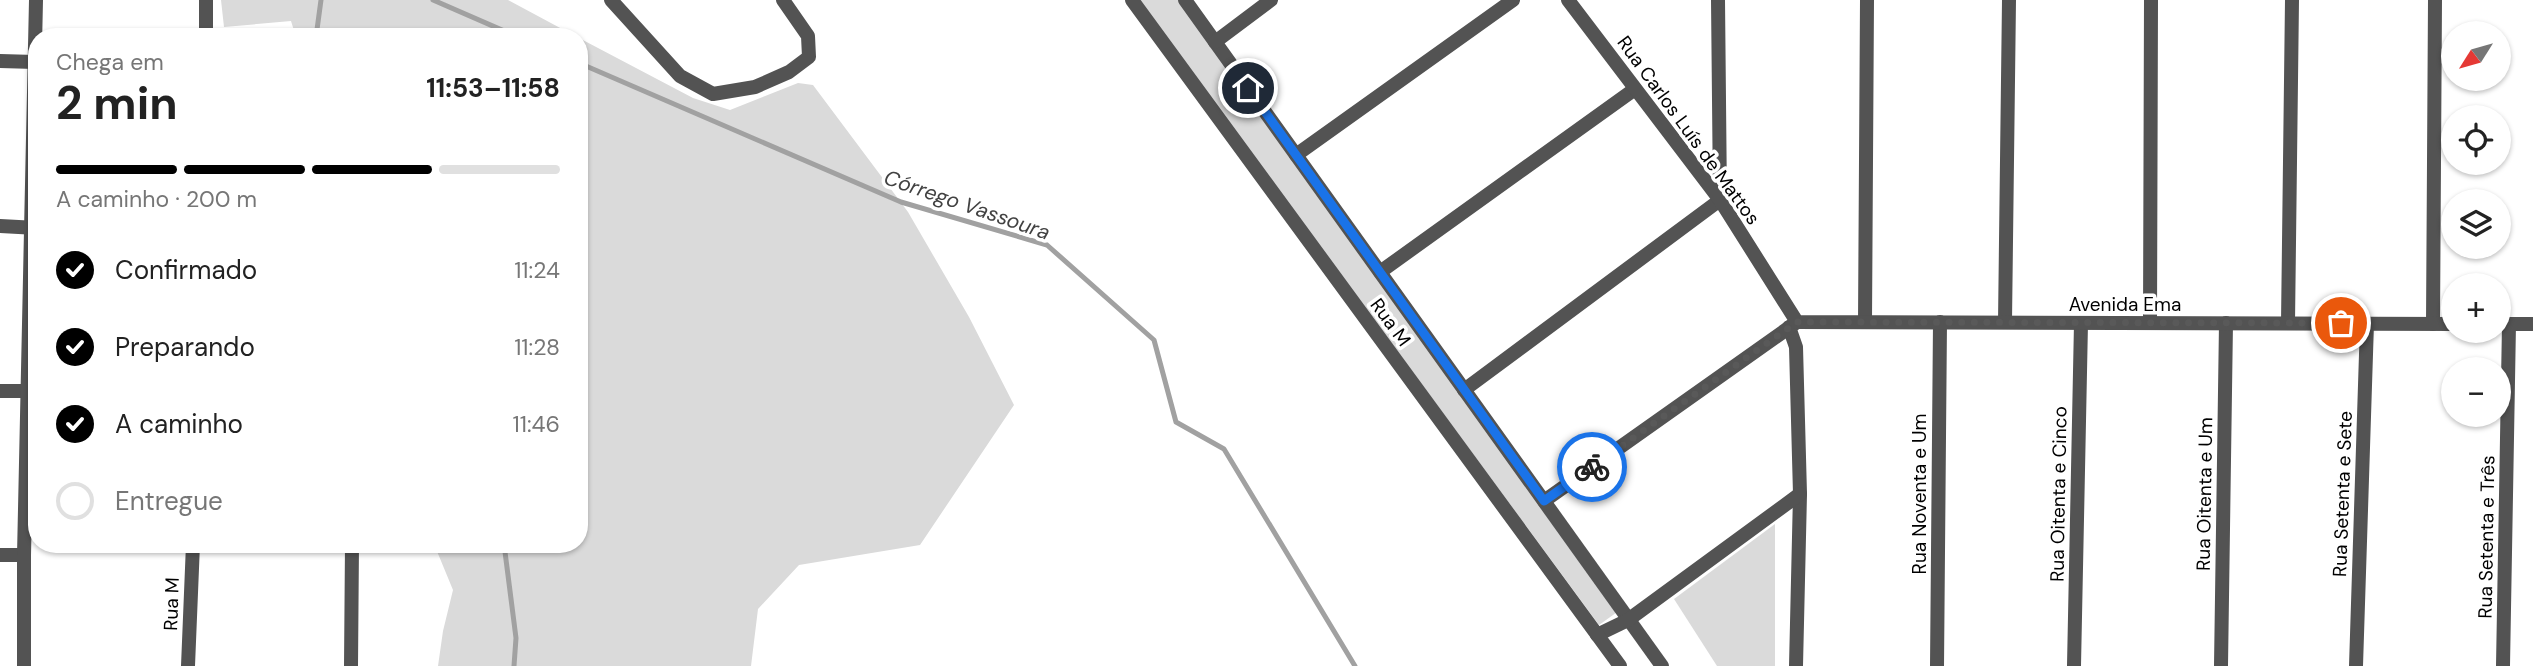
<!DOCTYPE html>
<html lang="pt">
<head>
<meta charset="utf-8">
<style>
	body { margin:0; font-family:"DM Sans",sans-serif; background:#f6f6f6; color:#222; height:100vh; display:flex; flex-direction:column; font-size:26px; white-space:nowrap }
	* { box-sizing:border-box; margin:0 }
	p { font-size:23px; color:#767676 }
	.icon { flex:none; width:38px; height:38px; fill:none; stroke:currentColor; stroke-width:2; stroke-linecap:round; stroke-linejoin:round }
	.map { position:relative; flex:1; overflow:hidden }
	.drawer { position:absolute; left:28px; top:28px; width:560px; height:525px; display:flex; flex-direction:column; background:#fff; border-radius:28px; box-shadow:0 2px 5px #0004 }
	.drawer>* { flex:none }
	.needle { width:46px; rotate:233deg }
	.buttons { position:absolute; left:2441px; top:21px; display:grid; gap:14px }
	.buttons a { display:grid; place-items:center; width:70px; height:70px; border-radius:50%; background:#fff; box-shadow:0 2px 5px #0004; font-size:35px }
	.pin { position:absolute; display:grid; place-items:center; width:60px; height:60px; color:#fff; margin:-30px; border:4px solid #fff; border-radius:50%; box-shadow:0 2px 7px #0007 }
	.courier { position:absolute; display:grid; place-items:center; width:70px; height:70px; margin:-35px; border:5px solid #1a73e8; border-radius:50%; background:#fff; color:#222; box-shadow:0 2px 9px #0007 }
	.summary em { font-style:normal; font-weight:700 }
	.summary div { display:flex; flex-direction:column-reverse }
	.summary { display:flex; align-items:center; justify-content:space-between; height:119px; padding:0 28px }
	h1 { font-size:46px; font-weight:700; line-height:52px }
	.bar { display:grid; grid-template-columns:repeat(4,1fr); gap:10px 7px; align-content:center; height:84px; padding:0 28px }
	.bar i { height:9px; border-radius:5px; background:#e0e0e0 }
	.bar .on { background:#000 }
	.bar p { grid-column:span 4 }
	ol { padding:0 28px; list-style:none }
	li { display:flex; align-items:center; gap:21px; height:77px }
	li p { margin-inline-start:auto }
	li .icon { padding:7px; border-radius:50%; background:#000; color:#fff; stroke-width:4 }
	li:last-child { color:#767676 }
	li i { width:38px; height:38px; border:4px solid #e0e0e0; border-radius:50% }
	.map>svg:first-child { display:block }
	.green { fill:#dadada }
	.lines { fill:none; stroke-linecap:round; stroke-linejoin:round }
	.stream { stroke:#a1a1a1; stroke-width:5 }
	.minor { stroke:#535353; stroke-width:14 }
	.tertiary { stroke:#535353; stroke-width:14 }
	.done { stroke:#595959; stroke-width:7; stroke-dasharray:0 12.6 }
	.route { stroke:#1a73e8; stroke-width:9 }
	.labels { text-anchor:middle; stroke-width:7; stroke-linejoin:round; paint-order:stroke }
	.street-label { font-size:19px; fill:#000; stroke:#fff }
	.water-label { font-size:21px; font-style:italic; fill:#424242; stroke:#fff }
</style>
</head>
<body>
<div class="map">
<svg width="2533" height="666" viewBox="0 0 2533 666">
	<rect width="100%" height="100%" fill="#fff"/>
	<g class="green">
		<path d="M221,0H508L577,37H296L291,21L224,27Z"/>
		<path d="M1139,0H1179L1620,610L1599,625Z"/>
		<path d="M579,38L693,98L730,110L798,83L813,85L908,212L969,317L1014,405L920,545L799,565L758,609L751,666H438L443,631L453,590L434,544H579Z"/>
		<path d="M1775,524V666H1717L1674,599Z"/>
	</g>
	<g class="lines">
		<g class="stream">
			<path d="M433,0L518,37"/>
			<path d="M316,37L321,0"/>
			<path d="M579,63L901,202L1047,245L1154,340L1176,422L1224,449L1355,666"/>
			<path d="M504,544L516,638L514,666"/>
		</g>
		<g class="minor">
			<path d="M611,0L680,76L713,94L755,87L789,72L809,57L808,36L783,0"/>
			<path d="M1185,0L1662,666"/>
			<path d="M206,37V0"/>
			<path d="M1215,42L1271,0"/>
			<path d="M0,61L35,62"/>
			<path d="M1296,155L1513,0"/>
			<path d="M0,226L37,228"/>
			<path d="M1380,272L1635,89"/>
			<path d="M1865,322L1867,0"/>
			<path d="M2005,322L2009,0"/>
			<path d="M2150,323L2151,0"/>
			<path d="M2288,323L2292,0"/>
			<path d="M2433,324L2435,0"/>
			<path d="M1789,327L1796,347L1800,494L1796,666"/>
			<path d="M1464,390L1720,200L1718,0"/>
			<path d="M0,391H28"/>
			<path d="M1544,501L1797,322"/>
			<path d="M0,555H24"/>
			<path d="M1597,635L1628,620L1800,494"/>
			<path d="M24,666V555L36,0"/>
			<path d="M188,666L193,544"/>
			<path d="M351,666L352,544"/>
			<path d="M1937,666L1940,322"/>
			<path d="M2074,666L2081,323"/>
			<path d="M2221,666L2226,323"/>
			<path d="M2356,666L2367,323"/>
			<path d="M2503,666L2509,324"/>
		</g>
		<g class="tertiary">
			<path d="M1132,0L1620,666"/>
			<path d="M1568,0L1720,200L1797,322L2454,324"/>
			<path d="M2499,324H2533"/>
		</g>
	</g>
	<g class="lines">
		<path class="done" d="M1592,467L1797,322L2341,323"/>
		<path class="route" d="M1248,88L1544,501L1592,467"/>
	</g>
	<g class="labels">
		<g class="street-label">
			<text transform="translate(1689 130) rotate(54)" y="7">Rua Carlos Luís de Mattos</text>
			<text x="2125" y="311">Avenida Ema</text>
			<text transform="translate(1391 322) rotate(54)" y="7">Rua M</text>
			<text transform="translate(1919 494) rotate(-90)" y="7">Rua Noventa e Um</text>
			<text transform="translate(2058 494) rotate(-89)" y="7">Rua Oitenta e Cinco</text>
			<text transform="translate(2204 494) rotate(-89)" y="7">Rua Oitenta e Um</text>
			<text transform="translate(2342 494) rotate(-88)" y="7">Rua Setenta e Sete</text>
			<text transform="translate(2486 537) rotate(-89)" y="7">Rua Setenta e Três</text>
			<text transform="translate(171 604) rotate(-88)" y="7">Rua M</text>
		</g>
		<g class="water-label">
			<text transform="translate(967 205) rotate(19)" y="7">Córrego Vassoura</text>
		</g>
	</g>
</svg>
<div class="buttons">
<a><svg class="needle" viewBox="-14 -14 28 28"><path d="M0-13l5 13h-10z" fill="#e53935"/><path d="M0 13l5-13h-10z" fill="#767676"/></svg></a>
<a><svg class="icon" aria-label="locate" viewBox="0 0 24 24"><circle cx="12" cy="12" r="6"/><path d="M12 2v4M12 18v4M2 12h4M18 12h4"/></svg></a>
<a><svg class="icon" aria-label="layers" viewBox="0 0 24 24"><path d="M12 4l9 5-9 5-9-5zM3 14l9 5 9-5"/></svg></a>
<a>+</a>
<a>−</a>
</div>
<div class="pin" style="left:2341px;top:323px;background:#ea580c"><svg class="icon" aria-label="bag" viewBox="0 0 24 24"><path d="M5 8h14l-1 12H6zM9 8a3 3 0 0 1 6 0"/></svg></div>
<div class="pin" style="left:1248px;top:88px;background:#1f2937"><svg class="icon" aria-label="home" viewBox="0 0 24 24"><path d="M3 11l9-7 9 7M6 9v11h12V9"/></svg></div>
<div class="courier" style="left:1592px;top:467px"><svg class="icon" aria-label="bike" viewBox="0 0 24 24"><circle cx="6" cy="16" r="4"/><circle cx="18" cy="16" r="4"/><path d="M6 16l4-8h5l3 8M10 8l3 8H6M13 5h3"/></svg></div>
<section class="drawer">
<div class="summary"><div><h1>2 min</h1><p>Chega em</p></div><em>11:53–11:58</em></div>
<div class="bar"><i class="on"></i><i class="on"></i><i class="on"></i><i></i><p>A caminho · 200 m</p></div>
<ol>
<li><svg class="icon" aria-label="check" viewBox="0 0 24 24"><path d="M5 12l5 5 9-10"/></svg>Confirmado<p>11:24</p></li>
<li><svg class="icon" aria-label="check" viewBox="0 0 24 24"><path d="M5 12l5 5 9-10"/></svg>Preparando<p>11:28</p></li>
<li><svg class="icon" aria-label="check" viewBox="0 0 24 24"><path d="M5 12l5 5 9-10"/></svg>A caminho<p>11:46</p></li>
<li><i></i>Entregue</li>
</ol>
</section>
</div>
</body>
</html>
